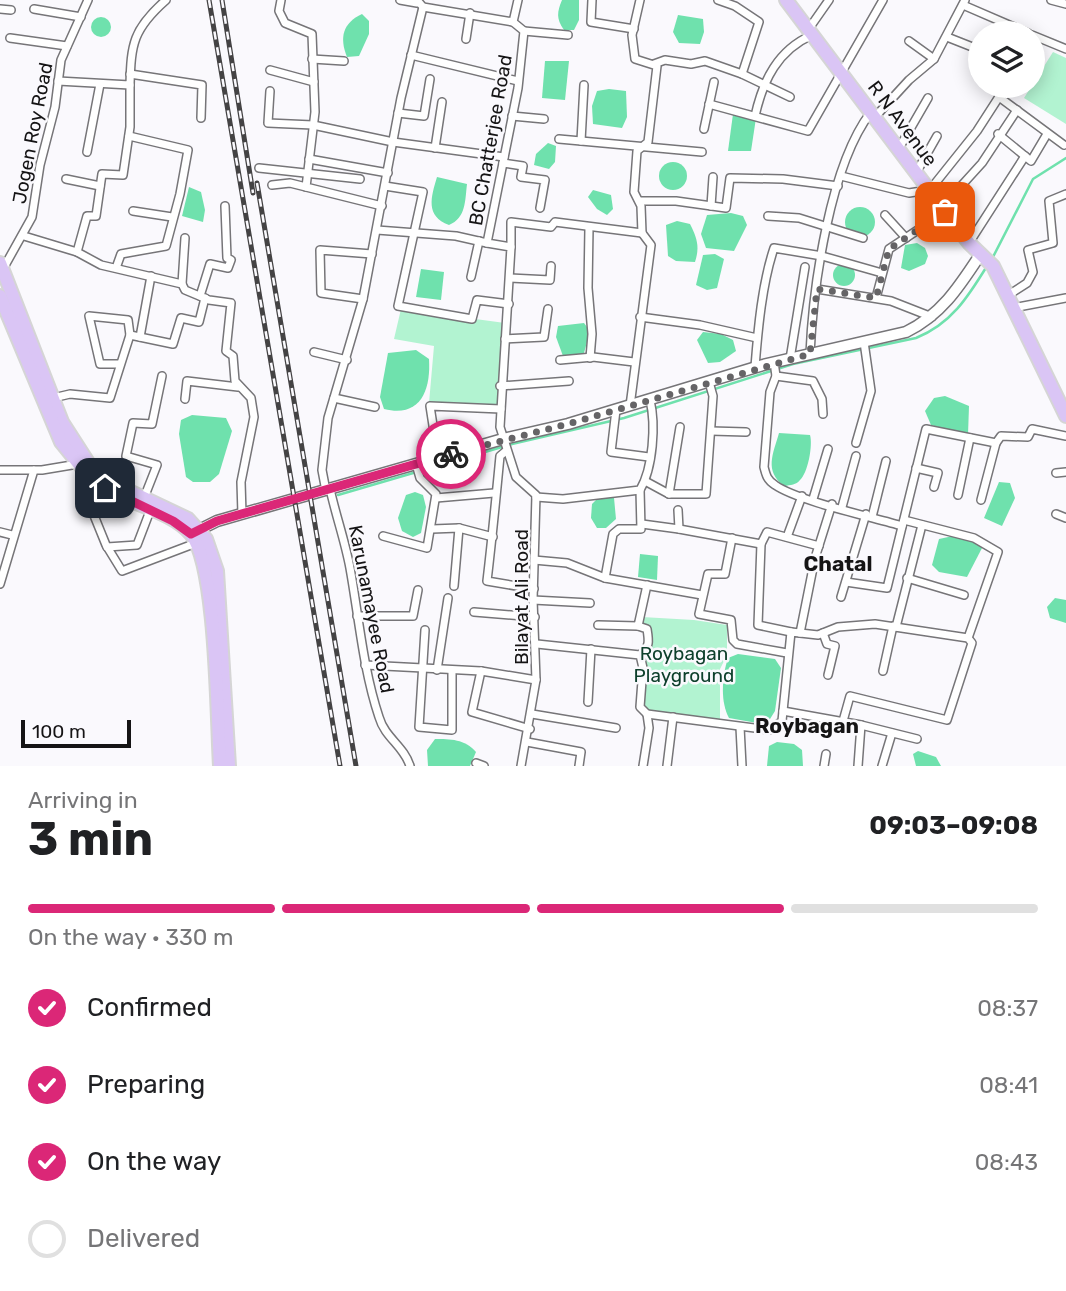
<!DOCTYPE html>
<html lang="en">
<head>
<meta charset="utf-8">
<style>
	body { margin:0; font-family:Rubik,sans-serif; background:#f6f6f6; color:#202124; height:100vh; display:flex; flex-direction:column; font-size:26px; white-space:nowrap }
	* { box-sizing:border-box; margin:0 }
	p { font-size:23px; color:#757577 }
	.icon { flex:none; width:38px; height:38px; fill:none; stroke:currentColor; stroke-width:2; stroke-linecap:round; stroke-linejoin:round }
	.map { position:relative; height:766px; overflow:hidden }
	.panel { display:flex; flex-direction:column; background:#fff; flex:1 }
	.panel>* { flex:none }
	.tools { position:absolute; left:968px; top:21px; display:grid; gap:14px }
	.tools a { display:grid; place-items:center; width:77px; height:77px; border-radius:50%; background:#fff; box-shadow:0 4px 18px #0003; font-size:35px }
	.scale { position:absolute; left:21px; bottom:18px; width:110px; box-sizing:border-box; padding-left:7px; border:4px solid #151415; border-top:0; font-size:19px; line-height:24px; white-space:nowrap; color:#151415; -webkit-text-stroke:5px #faf9fd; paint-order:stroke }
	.pin { position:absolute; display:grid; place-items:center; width:60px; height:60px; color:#fff; margin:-30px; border-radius:14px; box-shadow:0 4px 10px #0006 }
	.courier { position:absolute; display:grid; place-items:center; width:70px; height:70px; margin:-35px; border:5px solid #db2777; border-radius:50%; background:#fff; color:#222; box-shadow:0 2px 9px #0007 }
	.headline em { font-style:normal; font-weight:700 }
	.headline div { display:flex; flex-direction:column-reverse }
	.headline { display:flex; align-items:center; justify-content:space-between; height:119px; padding:0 28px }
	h1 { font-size:46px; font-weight:700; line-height:52px }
	.bar { display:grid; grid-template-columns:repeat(4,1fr); gap:10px 7px; align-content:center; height:84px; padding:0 28px }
	.bar i { height:9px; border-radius:5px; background:#e0e0e0 }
	.bar .on { background:#db2777 }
	.bar p { grid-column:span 4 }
	ol { padding:0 28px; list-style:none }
	li { display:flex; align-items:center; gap:21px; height:77px }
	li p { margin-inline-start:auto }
	li .icon { padding:7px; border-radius:50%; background:#db2777; color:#fff; stroke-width:4 }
	li:last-child { color:#757577 }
	li i { width:38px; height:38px; border:4px solid #e0e0e0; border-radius:50% }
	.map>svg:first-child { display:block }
	.green { fill:#b2f3d1 }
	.water { fill:#6fe1ad }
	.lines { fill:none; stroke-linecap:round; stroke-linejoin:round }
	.stream { stroke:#6fe1ad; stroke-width:2.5 }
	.minor-casing { stroke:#767578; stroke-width:10 }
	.tertiary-casing { stroke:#767578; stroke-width:13 }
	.primary-casing { stroke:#d5d5d5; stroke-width:16 }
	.minor { stroke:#fff; stroke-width:7 }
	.tertiary { stroke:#fff; stroke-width:10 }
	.primary { stroke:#dac5f5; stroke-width:12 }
	.rail-casing { stroke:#444344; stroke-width:5 }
	.rail { stroke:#faf9fd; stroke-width:2.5; stroke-dasharray:8; stroke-linecap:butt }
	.done { stroke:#656466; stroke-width:7; stroke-dasharray:0 12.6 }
	.route { stroke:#db2777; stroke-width:9 }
	.labels { text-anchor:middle; stroke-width:5; stroke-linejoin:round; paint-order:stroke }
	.street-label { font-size:19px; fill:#151415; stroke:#faf9fd }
	.park-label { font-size:19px; fill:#0e402c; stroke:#faf9fd }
	.neighbourhood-label { font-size:21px; font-weight:bold; fill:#151415; stroke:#faf9fd }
</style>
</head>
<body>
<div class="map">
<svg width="1066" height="766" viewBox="0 0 1066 766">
	<rect width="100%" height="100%" fill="#faf9fd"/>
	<g class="green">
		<path d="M1053,52L1066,58V124L1024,98Z"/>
		<path d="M401,309L505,323L499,407L429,403L434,346L394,339Z"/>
		<path d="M642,617L694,620L727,625V655L720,669V721L648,711L644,704L643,654C654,644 655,633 642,624Z"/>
	</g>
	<g class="water">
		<path d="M562,0H579V20L574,30H564C556,19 557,12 562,0Z"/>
		<path d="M362,14L369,21V34L359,56L347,57C339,37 343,23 362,14Z"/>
		<path d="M678,15L703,19L704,32L700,44L679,43L673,32Z"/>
		<circle cx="101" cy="27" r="10"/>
		<path d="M545,61H569L565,100L542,98Z"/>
		<path d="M609,89L626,91L627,117L622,128L593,124L592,106L597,91Z"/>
		<path d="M733,114L756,118L751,151H728Z"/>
		<path d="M548,143L556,146L555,162L549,169L534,165L536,154Z"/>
		<circle cx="673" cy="176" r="14"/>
		<path d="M437,177L467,184C465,201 466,218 449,225C425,216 431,197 437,177Z"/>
		<path d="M189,187L201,192L205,210L203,222L182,216Z"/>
		<path d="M593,190L611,195L613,209L607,215L597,209L588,197Z"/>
		<circle cx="860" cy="222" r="15"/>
		<path d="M731,213L743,216L747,225L734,251L706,248L701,234L707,215Z"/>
		<path d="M677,221L690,224C697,238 700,247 695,262L676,261L668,256L666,225Z"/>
		<path d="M917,243L925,248L928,256L925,264L909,271L901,268L905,245Z"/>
		<path d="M715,254L724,259L717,288L707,290L696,285L703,255Z"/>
		<circle cx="844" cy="275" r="11"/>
		<path d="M421,269L444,272L441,300L416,297Z"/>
		<path d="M584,323L590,331L584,353L578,356H563L556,337L558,326Z"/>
		<path d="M703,332L721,334L733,340L736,351L720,362L708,363L697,340Z"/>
		<path d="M416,350L429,359C431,391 420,418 384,409L380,397L388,353Z"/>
		<path d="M945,396L969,406L968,435L931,425L925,411L934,398Z"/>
		<path d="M192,415L226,418L232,431L219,474L210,482H193L186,477L179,434L181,420Z"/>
		<path d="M779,433L810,435C813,445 808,473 800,480C796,485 791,485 784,486C764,471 773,454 779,433Z"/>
		<path d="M999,482L1010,483L1015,498L1002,526L984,518Z"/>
		<path d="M415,492L423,495L426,507L421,533L413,537L402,531L398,518L406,495Z"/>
		<path d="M598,498H614L616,519L606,528H597L591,518L592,504Z"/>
		<path d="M953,536L979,543L982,548L967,577L939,572L932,565L939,539Z"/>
		<path d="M640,554L658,556L657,580L638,577Z"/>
		<path d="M1055,598L1066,600V623L1050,618L1047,607Z"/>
		<path d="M738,654L775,659L781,668L775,711L770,719L757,723L729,718C720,702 722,676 728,658Z"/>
		<path d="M435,739C450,739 465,739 476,752L470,766H428L427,750Z"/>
		<path d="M777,742L794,744L802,750L803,766H767L769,746Z"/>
		<path d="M918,751L936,757L941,766H916L913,754Z"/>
	</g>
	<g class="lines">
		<g class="stream">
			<path d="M993,257L1033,179L1066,158"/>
			<path d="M338,495L512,444L624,418L793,364L916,338C951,324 968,297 987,266"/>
		</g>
		<g class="minor-casing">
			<g id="minor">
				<path d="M281,0L279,11L285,23L312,34L315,112L306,187L382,206"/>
				<path d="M400,0L417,3"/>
				<path d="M417,0L423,7L513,22"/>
				<path d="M518,0L513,22L524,31L518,88L487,243L511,247L500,427L516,477L536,495L533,600L536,680L521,766"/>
				<path d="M592,0L591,22L634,29"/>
				<path d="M718,0L735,6L759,22L742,74"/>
				<path d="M1051,0L1066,4"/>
				<path d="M963,5L1028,33"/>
				<path d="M0,9L11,10"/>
				<path d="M34,9L81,17"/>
				<path d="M808,30L829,0"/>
				<path d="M524,31L568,35"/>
				<path d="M1032,35L1066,49"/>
				<path d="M947,37L980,50"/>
				<path d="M10,38L67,46"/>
				<path d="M466,39L470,13"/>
				<path d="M909,41L934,59"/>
				<path d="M411,55L518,81"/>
				<path d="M312,59L344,61"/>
				<path d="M654,64L665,60L691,64L705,61L742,74L790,97"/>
				<path d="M270,70L314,82"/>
				<path d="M130,74L202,85L201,118"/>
				<path d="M58,81L130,85C131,44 133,29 166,0"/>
				<path d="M270,91L268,123L313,125L393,142L504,157"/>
				<path d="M999,97L1064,145"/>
				<path d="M709,104L808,131L883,0"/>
				<path d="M398,113L424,116L430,79"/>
				<path d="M512,116L544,119"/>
				<path d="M755,116C763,80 778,50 812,35"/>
				<path d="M875,117L909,80L934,59L965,0"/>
				<path d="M704,129L714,82"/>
				<path d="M998,134L1031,161L1047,134"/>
				<path d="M559,139L702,152"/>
				<path d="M581,141L584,85"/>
				<path d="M435,148L442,102"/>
				<path d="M898,150L928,98"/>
				<path d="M87,152L100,84"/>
				<path d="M309,159L388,173"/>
				<path d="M503,163L523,166L521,177L545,180L540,208"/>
				<path d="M259,168L360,179"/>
				<path d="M916,173L937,136"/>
				<path d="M841,176L909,193L928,190"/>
				<path d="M66,179L100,186"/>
				<path d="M272,185L290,183L306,187"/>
				<path d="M385,186L423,192L398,306L472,319L477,300L509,304"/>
				<path d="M929,191L977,131L1006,86"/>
				<path d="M640,201H676L726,208L730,178L783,179L838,186"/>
				<path d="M711,206L713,177"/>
				<path d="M942,207L982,163L1017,110"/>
				<path d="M133,211L172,217"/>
				<path d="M885,215L906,238"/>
				<path d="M768,216L799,218L863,238"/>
				<path d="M953,222L968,201"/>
				<path d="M589,228L588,288L592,334L590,358"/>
				<path d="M377,230L456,236L487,243"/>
				<path d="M24,236L77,252L101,265L182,284L185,290L209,300L231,303L226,351L233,356L235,381L251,398L254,417L241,482L242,514"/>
				<path d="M969,243L1025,156"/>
				<path d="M511,247V222L551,227L555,222L642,233"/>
				<path d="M77,252L87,216H96L102,174L123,175L130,127V85"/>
				<path d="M116,268L121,254L166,246L180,194L188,150L129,136"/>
				<path d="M3,269L32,217L40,165L55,107L61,60L88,0"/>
				<path d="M471,277L479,241"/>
				<path d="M510,278L550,280L551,266"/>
				<path d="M182,284L185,238"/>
				<path d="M817,289L891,301L932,317"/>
				<path d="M200,296L210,264L228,268L231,260L227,258L225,206"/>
				<path d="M1007,296L1027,283L1033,272L1028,250L1053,243L1049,201L1066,194"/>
				<path d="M876,298L889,249L945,212"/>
				<path d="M363,299L321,293L320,250L372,254"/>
				<path d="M1013,308L1066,298"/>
				<path d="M640,317L700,325L757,338"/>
				<path d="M140,337L151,276"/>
				<path d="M505,339L544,337L548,309"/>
				<path d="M314,352L347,360"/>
				<path d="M810,354C813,286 830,165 871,112"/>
				<path d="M790,359L805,267"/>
				<path d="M560,360L593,357L634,362"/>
				<path d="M774,362L776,376L770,392L764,467C766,475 767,480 775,485C798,501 872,517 902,526"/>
				<path d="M120,364H100L89,316L128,320L130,335"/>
				<path d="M755,367C758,329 762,284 774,248L822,256L882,273"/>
				<path d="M776,376L813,381L822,399L823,414"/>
				<path d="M500,386L569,381"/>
				<path d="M53,398L70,394L110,398L130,335L173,344L181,318L199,322L205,298"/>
				<path d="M334,398L375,407"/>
				<path d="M185,399L187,381L238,387"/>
				<path d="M630,406L651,245L642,233L641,206L634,192L637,151L648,142L657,66L635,59L632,35L640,0"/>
				<path d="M616,410L611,452L649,457"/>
				<path d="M711,431L746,432"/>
				<path d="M856,443L871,391L864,342"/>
				<path d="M506,451L500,456C496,498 492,539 487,581L534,589"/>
				<path d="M438,458L430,406L501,409"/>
				<path d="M916,468L938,473L934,487"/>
				<path d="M0,470H42L78,464"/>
				<path d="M1056,473L1066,472"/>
				<path d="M645,481L669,494H706L713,396L709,382"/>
				<path d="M330,489C336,516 345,541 350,568C359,618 363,669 379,717C385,738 404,746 410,766"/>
				<path d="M326,491L322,470L328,418L363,299L401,98L423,7"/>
				<path d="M111,492L92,503L91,508L106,545L122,571L196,543"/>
				<path d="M669,494L680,427"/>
				<path d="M958,495L970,438"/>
				<path d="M536,497L563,499L640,490C653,468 656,425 650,400"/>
				<path d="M144,498L157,465L126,456L133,423L152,424L162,376"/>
				<path d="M436,498L494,493"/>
				<path d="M813,499L828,449"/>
				<path d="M981,500L996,443"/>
				<path d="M842,507L856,456"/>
				<path d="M678,510L679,529L761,544"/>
				<path d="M1056,514L1066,518"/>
				<path d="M872,517L886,461"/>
				<path d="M904,520L974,538L998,552L968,638"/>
				<path d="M642,524L679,529"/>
				<path d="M432,529L459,528L493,537"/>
				<path d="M0,532L12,535"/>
				<path d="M383,536L427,548L436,494L420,478L416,464"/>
				<path d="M787,537L802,496"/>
				<path d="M732,538L725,574H708L699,614L731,620L733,640L737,644L787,653"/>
				<path d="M107,547L137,545L150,511"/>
				<path d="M534,560L567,563L605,578L702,595"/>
				<path d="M605,578L613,534L619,529H641L640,490"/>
				<path d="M907,578L964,595"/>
				<path d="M846,582L887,588L926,429L996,443L1001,436L1028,437L1032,429L1066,436"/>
				<path d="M0,584L34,470"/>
				<path d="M454,586L459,528"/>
				<path d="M841,597L866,514"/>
				<path d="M533,600L590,603"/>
				<path d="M474,612L535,617"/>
				<path d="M357,616H413L418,590"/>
				<path d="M598,625L638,626L647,585"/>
				<path d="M638,626L647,629C649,641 650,647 640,655"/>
				<path d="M896,627L922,525"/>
				<path d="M425,630L419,727L452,730V671"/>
				<path d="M791,632L758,625L761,544L767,532L819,546"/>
				<path d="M800,633L815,558L832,504"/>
				<path d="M823,633L827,644L835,646L828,675"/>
				<path d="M537,644L640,655L643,668L640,707L647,714L770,730L782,721L783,711L861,725L858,766"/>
				<path d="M365,665L481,671L536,680"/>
				<path d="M437,670L448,598"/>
				<path d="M481,671L472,712L530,729"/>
				<path d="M883,671L893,626"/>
				<path d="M588,702L591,649"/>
				<path d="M783,711L791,632L818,635L838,627L875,624L968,638L972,643L947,720L850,696L843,721"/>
				<path d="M532,714L616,728"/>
				<path d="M861,725L917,739"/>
				<path d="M740,727L742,766"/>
				<path d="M527,742L581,752L579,766"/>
				<path d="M476,763L484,766"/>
				<path d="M643,766L649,728L647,714"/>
				<path d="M667,766L673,717"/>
				<path d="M824,766L826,754"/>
				<path d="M882,766L892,733"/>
			</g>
		</g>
		<g class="tertiary-casing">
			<path id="tertiary" d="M193,533L217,521L503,439L568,424L763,365L906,332C941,315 959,287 980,255"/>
		</g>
		<g class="primary-casing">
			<g id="primary">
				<path d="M786,0L969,243L993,266L1066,416"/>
				<path d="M0,263L62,422L89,464L110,482L188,519L206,539L217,571L229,766"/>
				<path d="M0,296L61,442L87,474"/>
				<path d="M116,494C139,506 174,514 191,534C217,566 217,719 220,766"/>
			</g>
		</g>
		<use href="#minor" class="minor"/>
		<use href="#tertiary" class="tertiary"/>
		<use href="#primary" class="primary"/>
		<g class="rail-casing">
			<g id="rail">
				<path d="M209,0L340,766"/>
				<path d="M222,0L253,193"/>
				<path d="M257,183L356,766"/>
			</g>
		</g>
		<use href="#rail" class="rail"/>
	</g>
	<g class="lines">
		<path class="done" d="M451,454L568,424L810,354L817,289L876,298L889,249L945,212"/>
		<path class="route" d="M105,488L173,521L191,534L217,521L451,454"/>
	</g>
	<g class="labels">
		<g class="street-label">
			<text transform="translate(903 123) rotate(53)" y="7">R N Avenue</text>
			<text transform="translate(32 133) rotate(-79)" y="7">Jogen Roy Road</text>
			<text transform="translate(490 140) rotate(-80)" y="7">BC Chatterjee Road</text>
			<text transform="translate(521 597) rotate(-90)" y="7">Bilayat Ali Road</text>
			<text transform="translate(372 609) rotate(79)" y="7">Karunamayee Road</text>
		</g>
		<g class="park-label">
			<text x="684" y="660">Roybagan<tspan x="684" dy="22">Playground</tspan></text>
		</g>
		<g class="neighbourhood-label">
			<text x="838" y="571">Chatal</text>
			<text x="807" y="733">Roybagan</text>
		</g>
	</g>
</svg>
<div class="tools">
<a><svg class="icon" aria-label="layers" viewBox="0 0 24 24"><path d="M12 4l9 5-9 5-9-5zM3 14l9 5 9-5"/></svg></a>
</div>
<div class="scale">100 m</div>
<div class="pin" style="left:945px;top:212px;background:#ea580c"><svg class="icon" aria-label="bag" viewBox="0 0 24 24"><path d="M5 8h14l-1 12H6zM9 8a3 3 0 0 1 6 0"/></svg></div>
<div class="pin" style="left:105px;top:488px;background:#1f2937"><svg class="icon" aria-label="home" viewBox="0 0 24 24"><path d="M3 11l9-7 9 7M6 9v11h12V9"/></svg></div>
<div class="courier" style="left:451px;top:454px"><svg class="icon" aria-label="bike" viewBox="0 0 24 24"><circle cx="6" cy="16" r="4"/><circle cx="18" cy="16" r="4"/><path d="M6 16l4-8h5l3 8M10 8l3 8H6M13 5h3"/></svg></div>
</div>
<section class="panel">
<div class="headline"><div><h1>3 min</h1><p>Arriving in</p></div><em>09:03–09:08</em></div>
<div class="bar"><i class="on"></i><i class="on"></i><i class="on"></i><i></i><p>On the way · 330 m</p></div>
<ol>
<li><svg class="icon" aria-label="check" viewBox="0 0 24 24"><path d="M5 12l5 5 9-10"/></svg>Confirmed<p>08:37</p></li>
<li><svg class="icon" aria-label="check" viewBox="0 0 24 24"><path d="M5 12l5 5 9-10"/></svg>Preparing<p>08:41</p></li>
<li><svg class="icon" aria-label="check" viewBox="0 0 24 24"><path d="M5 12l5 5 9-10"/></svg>On the way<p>08:43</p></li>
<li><i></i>Delivered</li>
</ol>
</section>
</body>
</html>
